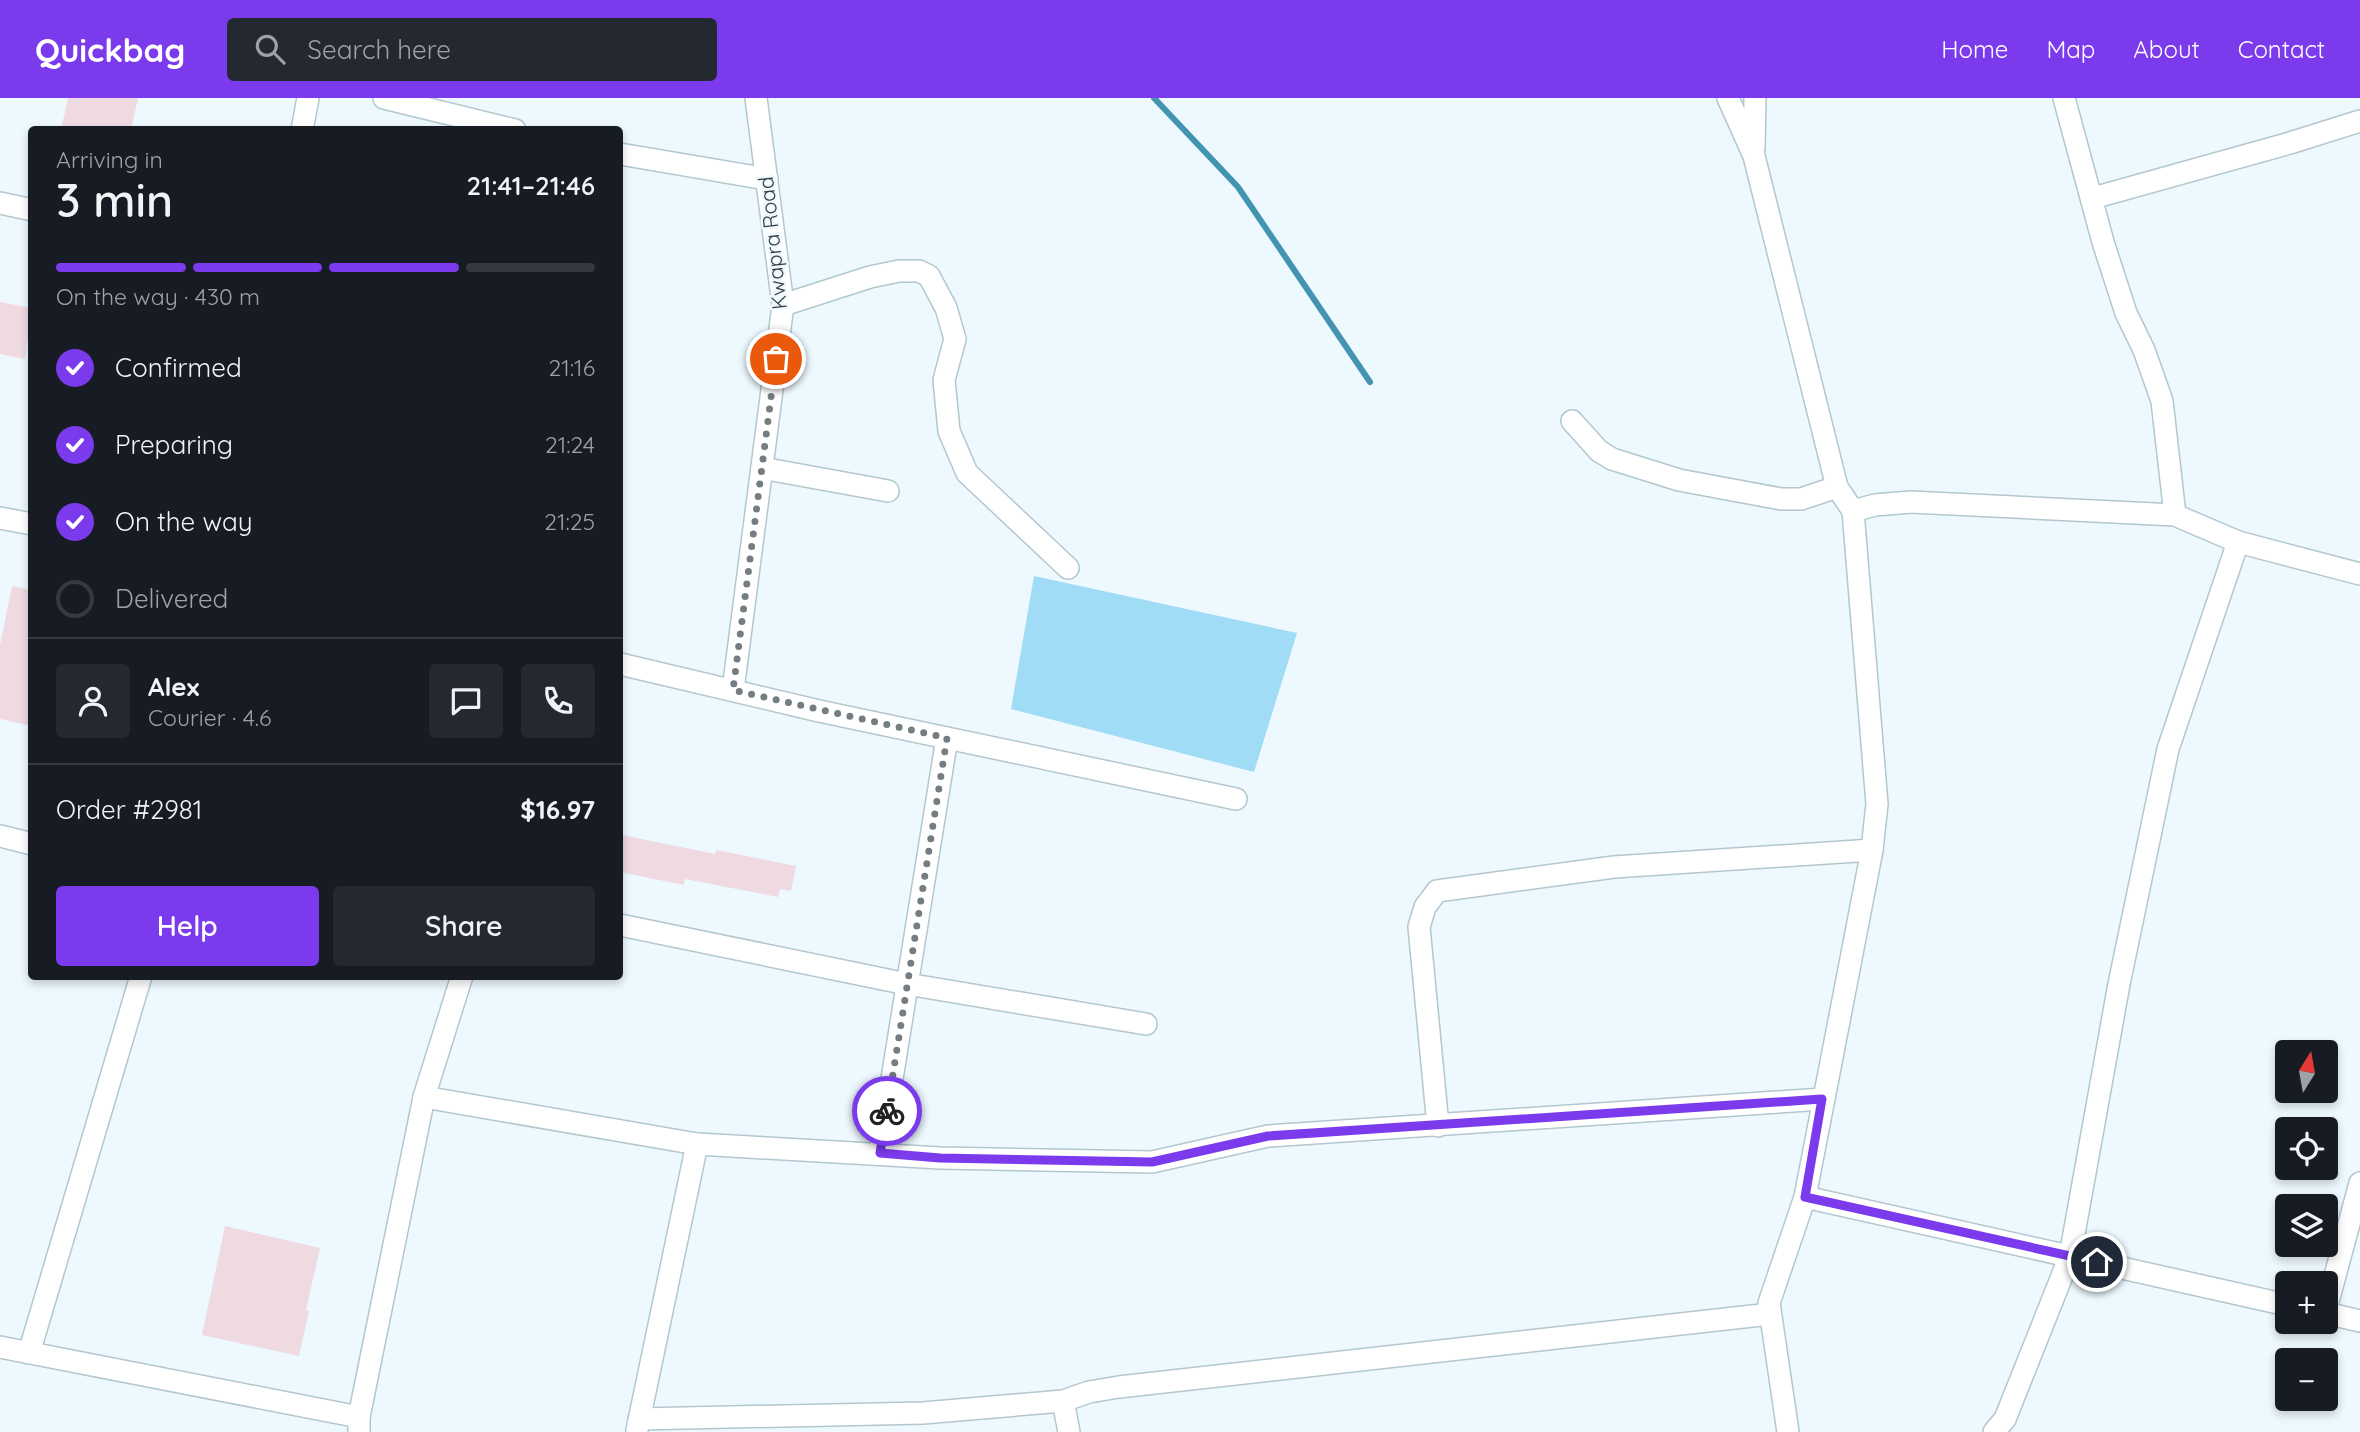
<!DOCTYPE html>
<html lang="en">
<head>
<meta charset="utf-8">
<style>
	body { margin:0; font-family:Quicksand,sans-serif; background:#242831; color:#f1f3f6; height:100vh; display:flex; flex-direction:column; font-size:26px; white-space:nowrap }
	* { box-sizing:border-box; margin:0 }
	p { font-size:23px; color:#9ea1a6 }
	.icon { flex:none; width:38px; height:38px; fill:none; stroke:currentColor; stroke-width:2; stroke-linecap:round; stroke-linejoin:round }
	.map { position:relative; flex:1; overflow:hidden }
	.drawer { position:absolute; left:28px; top:28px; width:595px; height:854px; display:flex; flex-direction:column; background:#171b24; border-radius:7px; box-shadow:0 4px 10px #0003 }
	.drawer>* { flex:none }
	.needle { width:46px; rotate:11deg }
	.controls { position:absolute; left:2275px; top:942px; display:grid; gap:14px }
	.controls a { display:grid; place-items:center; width:63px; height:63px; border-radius:7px; background:#171b24; box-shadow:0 4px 10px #0003; font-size:35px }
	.pin { position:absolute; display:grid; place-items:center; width:60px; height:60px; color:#fff; margin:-30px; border:4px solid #fff; border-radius:50%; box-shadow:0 2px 7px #0007 }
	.courier { position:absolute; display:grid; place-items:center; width:70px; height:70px; margin:-35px; border:5px solid #7c3aed; border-radius:50%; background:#fff; color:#222; box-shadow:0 2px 9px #0007 }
	.head em { font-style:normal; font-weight:600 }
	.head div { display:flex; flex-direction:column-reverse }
	.head { display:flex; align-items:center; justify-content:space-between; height:119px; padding:0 28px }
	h1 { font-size:46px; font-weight:600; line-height:52px }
	.bar { display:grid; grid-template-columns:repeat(4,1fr); gap:10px 7px; align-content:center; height:84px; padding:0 28px }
	.bar i { height:9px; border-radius:5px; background:#363941 }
	.bar .current { background:#7c3aed }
	.bar p { grid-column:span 4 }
	.line { display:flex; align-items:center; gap:18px; padding:0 28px; border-top:2px solid #363941 }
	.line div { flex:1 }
	.round { display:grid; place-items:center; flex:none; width:74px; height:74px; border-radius:7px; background:#242831 }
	ol { padding:0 28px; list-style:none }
	li { display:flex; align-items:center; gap:21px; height:77px }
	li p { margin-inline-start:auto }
	li .icon { padding:7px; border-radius:50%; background:#7c3aed; color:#fff; stroke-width:4 }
	li:last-child { color:#9ea1a6 }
	li i { width:38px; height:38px; border:4px solid #363941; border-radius:50% }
	.button { display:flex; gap:14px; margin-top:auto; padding:14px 28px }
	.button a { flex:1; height:80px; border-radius:7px; background:#7c3aed; color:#fff; font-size:28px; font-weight:600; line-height:80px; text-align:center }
	.button a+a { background:#242831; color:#f1f3f6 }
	header { display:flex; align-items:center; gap:42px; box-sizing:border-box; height:98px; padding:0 35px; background:#7c3aed; color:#fff }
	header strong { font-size:33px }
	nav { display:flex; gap:38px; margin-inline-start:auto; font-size:24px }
	.search { width:490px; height:63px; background:#242831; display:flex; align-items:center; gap:18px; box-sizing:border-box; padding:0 24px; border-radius:7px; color:#9ea1a6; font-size:26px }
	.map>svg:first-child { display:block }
	.green { fill:#a0dcf5 }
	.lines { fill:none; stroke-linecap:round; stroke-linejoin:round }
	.stream { stroke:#4294b1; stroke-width:6 }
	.building { fill:#efdae2 }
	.minor-casing { stroke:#b3c7cf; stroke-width:24 }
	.minor { stroke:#fff; stroke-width:21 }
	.done { stroke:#747e82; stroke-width:7; stroke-dasharray:0 12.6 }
	.route { stroke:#7c3aed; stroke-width:9 }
	.labels { text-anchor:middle; stroke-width:5; stroke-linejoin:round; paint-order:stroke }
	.street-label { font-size:21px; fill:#333b3e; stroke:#edf9ff }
</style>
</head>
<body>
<header>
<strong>Quickbag</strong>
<div class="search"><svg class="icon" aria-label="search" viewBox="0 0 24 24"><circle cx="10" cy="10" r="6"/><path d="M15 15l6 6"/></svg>Search here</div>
<nav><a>Home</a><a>Map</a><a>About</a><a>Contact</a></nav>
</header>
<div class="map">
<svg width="2360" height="1334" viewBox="0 0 2360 1334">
	<rect width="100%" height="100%" fill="#edf9ff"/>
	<path class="green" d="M1034,478L1297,535L1254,674L1011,611Z"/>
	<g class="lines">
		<path class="stream" d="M1154,0L1238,89L1370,284"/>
	</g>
	<g class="building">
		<path d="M68,0H138L131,32H61Z"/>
		<path d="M0,204L32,210L25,261L0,256Z"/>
		<path d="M12,488L32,492V628L0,621V547Z"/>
		<path d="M622,737L715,756L716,752L796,768L791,793L780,791L778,799L685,781L684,787L620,774Z"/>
		<path d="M225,1128L320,1150L306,1212L309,1213L299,1258L202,1237Z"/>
	</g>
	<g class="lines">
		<g class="minor-casing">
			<g id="minor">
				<path d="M384,0L515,32"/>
				<path d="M1728,0L1754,58L1837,389L1853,413L1877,706L1872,752L1805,1099L1769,1205L1788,1334"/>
				<path d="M2064,0L2103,144L2126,215L2144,252L2162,303L2175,417"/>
				<path d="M302,32L308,0"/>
				<path d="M1754,50L1755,0"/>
				<path d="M620,56L767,81"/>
				<path d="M2093,100L2290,45L2360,23"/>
				<path d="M0,105L32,112"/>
				<path d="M783,207L870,179L899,173H919L929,178L946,210L955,241L944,282L949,333L967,375L1068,470"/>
				<path d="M1572,323L1599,353L1612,361L1679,382L1781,401H1801L1837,389"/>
				<path d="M762,370L888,393"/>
				<path d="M1853,413L1875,407L1911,404L2175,417L2238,444L2360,476"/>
				<path d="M0,420L32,426"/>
				<path d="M620,566L819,613L1236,701"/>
				<path d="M733,592L783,207L756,0"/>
				<path d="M0,738L32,746"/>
				<path d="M620,827L907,886L1146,926"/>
				<path d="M424,999L697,1046L940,1060L1152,1064L1268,1038L1823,1001"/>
				<path d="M1438,1028L1419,829L1425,809L1437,793L1614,769L1872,752"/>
				<path d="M880,1055L947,640"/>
				<path d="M1805,1099L2287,1207"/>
				<path d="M2326,1211L2360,1085"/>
				<path d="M2326,1215L2360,1223"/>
				<path d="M0,1249L359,1319"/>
				<path d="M29,1255L141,878"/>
				<path d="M1063,1303L1069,1334"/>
				<path d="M639,1321L923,1315L1063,1303L1089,1294L1119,1289L1770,1216"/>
				<path d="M637,1332L697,1046"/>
				<path d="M359,1334V1319L424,999L462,878"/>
				<path d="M1994,1334L2005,1321L2070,1158L2119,886L2168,651L2238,444"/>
			</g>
		</g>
		<use href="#minor" class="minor"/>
	</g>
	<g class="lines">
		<path class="done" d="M776,261L733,592L947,640L887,1013"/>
		<path class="route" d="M887,1013L880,1055L940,1060L1152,1064L1268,1038L1822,1001L1805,1099L2097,1164"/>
	</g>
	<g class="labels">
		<g class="street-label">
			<text transform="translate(773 145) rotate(-96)" y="7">Kwapra Road</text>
		</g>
	</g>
</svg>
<div class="controls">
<a><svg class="needle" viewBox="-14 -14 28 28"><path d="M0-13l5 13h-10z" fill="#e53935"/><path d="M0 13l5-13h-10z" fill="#9ea1a6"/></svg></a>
<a><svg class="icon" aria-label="locate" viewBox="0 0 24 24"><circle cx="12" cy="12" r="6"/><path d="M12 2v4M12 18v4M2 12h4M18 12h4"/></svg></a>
<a><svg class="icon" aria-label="layers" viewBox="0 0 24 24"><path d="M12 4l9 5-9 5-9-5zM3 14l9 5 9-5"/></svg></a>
<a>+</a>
<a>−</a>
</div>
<div class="pin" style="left:776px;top:261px;background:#ea580c"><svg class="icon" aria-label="bag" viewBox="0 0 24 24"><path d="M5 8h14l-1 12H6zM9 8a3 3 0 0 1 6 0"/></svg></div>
<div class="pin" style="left:2097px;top:1164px;background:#1f2937"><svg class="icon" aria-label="home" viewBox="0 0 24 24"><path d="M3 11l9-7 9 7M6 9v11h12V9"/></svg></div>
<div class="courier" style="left:887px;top:1013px"><svg class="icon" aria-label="bike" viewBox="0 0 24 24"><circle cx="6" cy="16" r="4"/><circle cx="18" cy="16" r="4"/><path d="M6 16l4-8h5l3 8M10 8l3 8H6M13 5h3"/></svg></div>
<section class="drawer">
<div class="head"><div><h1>3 min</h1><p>Arriving in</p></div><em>21:41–21:46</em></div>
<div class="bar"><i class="current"></i><i class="current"></i><i class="current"></i><i></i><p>On the way · 430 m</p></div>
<ol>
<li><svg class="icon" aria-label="check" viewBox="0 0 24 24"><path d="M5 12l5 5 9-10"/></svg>Confirmed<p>21:16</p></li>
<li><svg class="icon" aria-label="check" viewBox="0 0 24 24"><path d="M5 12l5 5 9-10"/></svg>Preparing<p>21:24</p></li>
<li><svg class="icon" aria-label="check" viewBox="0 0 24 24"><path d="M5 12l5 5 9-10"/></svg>On the way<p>21:25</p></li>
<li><i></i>Delivered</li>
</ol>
<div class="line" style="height:126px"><a class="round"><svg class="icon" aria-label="person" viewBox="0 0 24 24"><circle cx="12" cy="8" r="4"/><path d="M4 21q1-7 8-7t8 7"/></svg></a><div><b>Alex</b><p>Courier · 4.6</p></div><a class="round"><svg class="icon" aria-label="chat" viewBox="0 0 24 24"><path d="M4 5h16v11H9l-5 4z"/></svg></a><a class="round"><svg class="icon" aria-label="phone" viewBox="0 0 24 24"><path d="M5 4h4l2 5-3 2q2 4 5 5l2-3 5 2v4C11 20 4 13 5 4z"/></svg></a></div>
<div class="line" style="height:91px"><div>Order #2981</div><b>$16.97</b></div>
<div class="button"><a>Help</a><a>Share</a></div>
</section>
</div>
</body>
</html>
